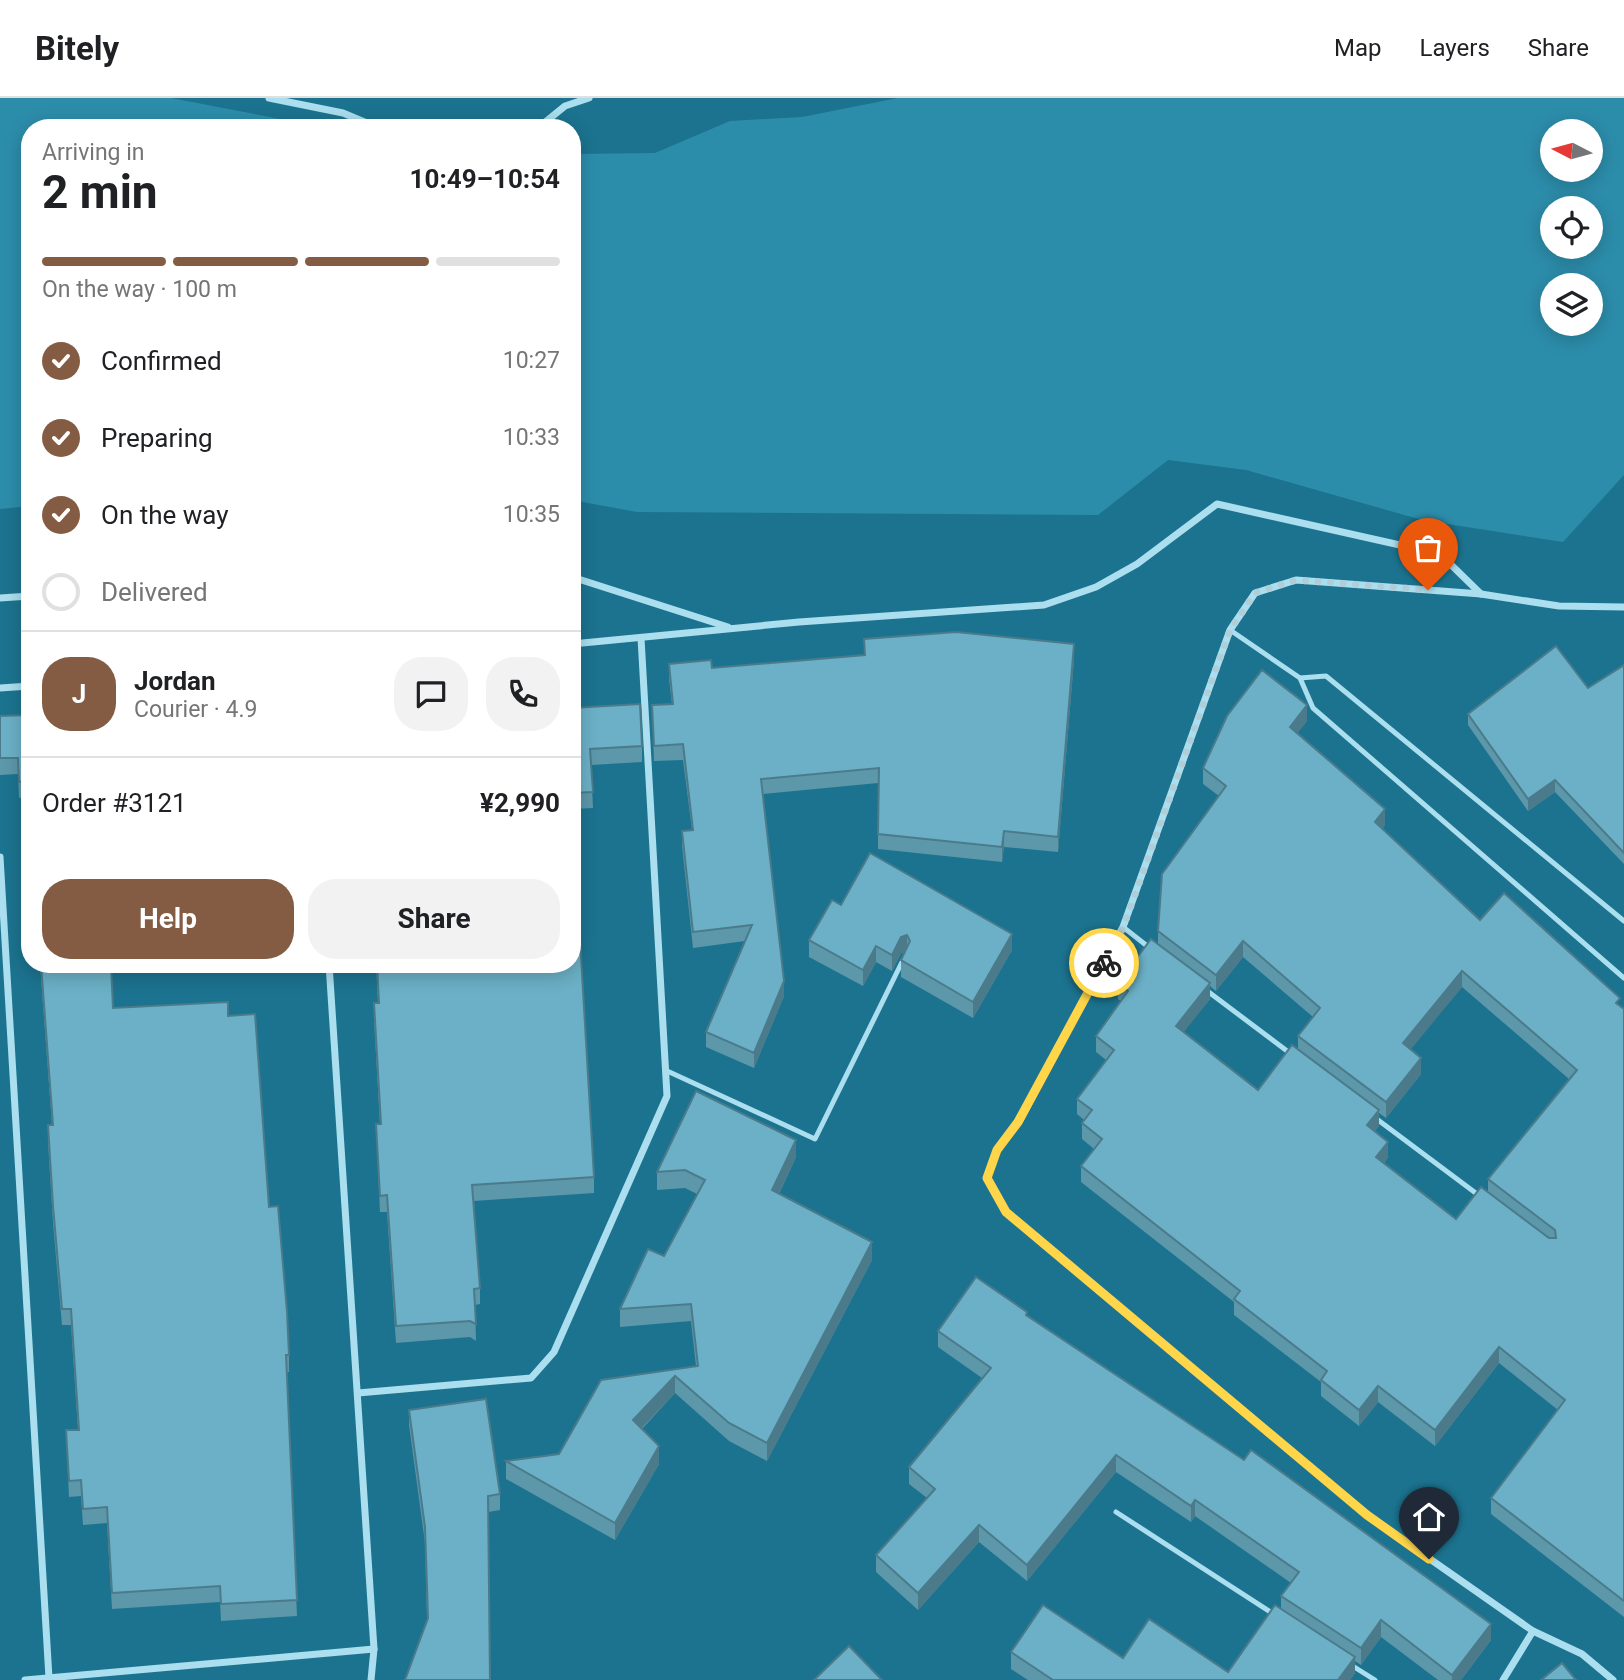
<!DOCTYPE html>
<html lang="en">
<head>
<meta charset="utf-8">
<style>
	body { margin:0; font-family:Roboto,sans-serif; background:#f2f2f2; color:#202124; height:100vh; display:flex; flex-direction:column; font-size:26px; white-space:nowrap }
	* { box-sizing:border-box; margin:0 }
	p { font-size:23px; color:#757577 }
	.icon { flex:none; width:38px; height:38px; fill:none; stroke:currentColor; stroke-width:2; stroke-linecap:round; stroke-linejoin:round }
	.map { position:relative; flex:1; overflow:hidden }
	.panel { position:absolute; left:21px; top:21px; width:560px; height:854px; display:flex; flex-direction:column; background:#fff; border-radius:28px; box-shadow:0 4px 18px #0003 }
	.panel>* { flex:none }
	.needle { width:46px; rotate:276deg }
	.controls { position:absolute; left:1540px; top:21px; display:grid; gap:14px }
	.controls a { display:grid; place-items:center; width:63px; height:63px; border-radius:50%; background:#fff; box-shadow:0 4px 18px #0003; font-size:35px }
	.pin { position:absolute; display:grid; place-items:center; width:60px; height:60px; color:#fff; margin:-72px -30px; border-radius:50% 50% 50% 0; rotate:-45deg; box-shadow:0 0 7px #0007 }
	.pin .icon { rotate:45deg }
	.courier { position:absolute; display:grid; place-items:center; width:70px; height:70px; margin:-35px; border:5px solid #ffd54a; border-radius:50%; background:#fff; color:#222; box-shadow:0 2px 9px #0007 }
	.overview em { font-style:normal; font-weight:700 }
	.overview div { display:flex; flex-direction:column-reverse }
	.overview { display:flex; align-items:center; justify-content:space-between; height:119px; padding:0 21px }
	h1 { font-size:46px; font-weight:700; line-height:52px }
	.bar { display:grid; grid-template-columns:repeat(4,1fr); gap:10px 7px; align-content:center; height:84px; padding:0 21px }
	.bar i { height:9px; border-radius:5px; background:#e0e0e0 }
	.bar .selected { background:#845c43 }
	.bar p { grid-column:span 4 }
	.line { display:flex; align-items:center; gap:18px; padding:0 21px; border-top:2px solid #e0e0e0 }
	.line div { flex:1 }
	.round { display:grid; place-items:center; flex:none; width:74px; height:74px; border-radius:28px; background:#f2f2f2 }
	ol { padding:0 21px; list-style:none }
	li { display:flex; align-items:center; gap:21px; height:77px }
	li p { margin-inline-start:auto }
	li .icon { padding:7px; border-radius:50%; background:#845c43; color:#fff; stroke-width:4 }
	li:last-child { color:#757577 }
	li i { width:38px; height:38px; border:4px solid #e0e0e0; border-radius:50% }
	.cta { display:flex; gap:14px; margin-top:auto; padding:14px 21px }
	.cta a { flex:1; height:80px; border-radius:28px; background:#845c43; color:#fff; font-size:28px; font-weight:700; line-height:80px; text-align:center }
	.cta a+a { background:#f2f2f2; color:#202124 }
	header { display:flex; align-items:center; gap:42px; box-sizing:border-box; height:98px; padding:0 35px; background:#fff; border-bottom:2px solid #e0e0e0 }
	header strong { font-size:33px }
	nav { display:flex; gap:38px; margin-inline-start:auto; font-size:24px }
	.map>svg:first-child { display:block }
	.green { fill:#2c8dab; fill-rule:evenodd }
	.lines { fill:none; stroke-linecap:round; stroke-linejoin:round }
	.service { stroke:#abdeee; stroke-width:5 }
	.minor { stroke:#abdeee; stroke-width:7 }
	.wall { fill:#5c97aa; fill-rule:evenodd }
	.shaded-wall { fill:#4b7b8b }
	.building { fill:#6bb0c6; stroke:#4b7b8b; stroke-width:2 }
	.done { stroke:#b0ced8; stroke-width:7; stroke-dasharray:0 12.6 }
	.route { stroke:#ffd54a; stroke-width:9 }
</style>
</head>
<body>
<header>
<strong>Bitely</strong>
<nav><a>Map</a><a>Layers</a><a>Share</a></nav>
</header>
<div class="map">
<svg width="1624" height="1582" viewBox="0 0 1624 1582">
	<rect width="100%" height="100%" fill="#1c738f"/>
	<g class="green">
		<path d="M0,0H171L327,30H30V408L0,411Z"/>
		<path d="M898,0H1624V377L1563,444L1422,422L1246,372L1168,362L1098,417L637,414L572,402V56L655,55L730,23L802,19ZM1591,33V72H1552V33ZM1591,110V149H1552V110ZM1552,187H1591V226H1552Z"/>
	</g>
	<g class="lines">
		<g class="service">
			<path d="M1230,532L1300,580L1313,610L1624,880"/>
			<path d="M1300,580L1326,578L1624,823"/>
			<path d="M1123,829L1151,851"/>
			<path d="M1206,892L1291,956"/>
			<path d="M665,972L815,1041L903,862"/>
			<path d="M1374,1019L1481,1099"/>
			<path d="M1116,1414L1275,1517"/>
			<path d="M1351,1567L1375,1582"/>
		</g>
		<g class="minor">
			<path d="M269,0L343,15L379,30"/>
			<path d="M538,30L565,8L589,0"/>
			<path d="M572,479L728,529"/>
			<path d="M1481,496L1296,482L1255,495L1230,532L1123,829L1019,1024L997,1052L987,1080L1006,1114L1367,1417L1533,1533L1582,1556L1613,1582"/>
			<path d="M0,500L30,498"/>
			<path d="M572,546L799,524L1044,507L1096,489L1137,466L1217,406L1440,456L1481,496L1559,508L1624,509"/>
			<path d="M0,590L30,588"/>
			<path d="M0,759L49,1580"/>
			<path d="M329,866L374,1551L371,1582"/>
			<path d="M358,1295L531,1280L554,1254L667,998L641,540"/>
			<path d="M25,1582L374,1551"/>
			<path d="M1503,1582L1533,1533"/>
		</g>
	</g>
	<g class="wall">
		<path d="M864,541L1074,562L1058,754L1004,749L1002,764L878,751V685L763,696L784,898L754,970L706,949V934L745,843L693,850L682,748V733L692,732L683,662L654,663L652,607L672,606L669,581V566L712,570L864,558Z"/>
		<path d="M1624,567V766L1555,694L1528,713L1468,627V616L1588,590Z"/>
		<path d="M572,610L642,648V664L591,667L593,710L573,711L594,1079V1095L474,1103L480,1190V1206L475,1207L476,1243L470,1239L396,1245L387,1114H380L376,1026H380L374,922V905H378L376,866H572Z"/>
		<path d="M30,617V699L19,700L18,676L0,677V618Z"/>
		<path d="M1307,623L1297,635L1385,727L1382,731L1480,822L1624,911V1519L1491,1416V1400L1558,1312L1499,1265L1435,1348L1378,1304L1359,1328L1321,1298V1284L1234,1217V1204L1081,1084V1068L1094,1051L1082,1041V1025L1084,1022L1077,1016V1001L1106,962L1096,954V938L1121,903L1118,901V885L1158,846V833L1219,698L1203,686V670ZM1243,859L1313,919L1298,938V952L1258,992L1183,934L1210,901V888L1216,893ZM1462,889L1569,981L1488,1081V1094L1456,1121L1384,1065L1388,1059L1375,1033L1379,1028V1015L1386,1020L1421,976L1410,951Z"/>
		<path d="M841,807L1012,852L973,920L901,879V862L905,854L901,855L892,873L876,864L863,888L809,859V842Z"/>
		<path d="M40,866H111L113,910L228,918L269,1109L289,1257V1274H287L297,1518L221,1523L220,1504L112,1511L107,1425L83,1427L81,1398L69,1399L66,1332H78L71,1227H62L53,1125L48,1044V1027H52Z"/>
		<path d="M796,1059L779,1096L872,1162L767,1363L729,1343L675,1295L642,1331L659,1366L615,1442L506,1381V1363L559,1356L601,1282L696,1268L691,1223L620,1229V1211L664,1158L697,1096L685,1090L657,1092V1074Z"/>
		<path d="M1027,1218L1491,1542L1461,1582H1438L1381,1539L1361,1567L1355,1563V1575L1350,1582H1028L1011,1571V1554L1123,1560L1228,1574L1281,1511V1498L1291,1485L1195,1418L1191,1424L1116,1374L1027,1483L979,1444L918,1512L876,1474V1457L927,1400L909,1386V1369L982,1280L938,1249V1233Z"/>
		<path d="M409,1312L500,1396V1412L488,1414L427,1521L425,1445L409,1327Z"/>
	</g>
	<g class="shaded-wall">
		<path d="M1074,546V562L1058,754V739Z"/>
		<path d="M1307,607V623L1290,645V629Z"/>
		<path d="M1555,682V694L1528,713V701Z"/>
		<path d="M1385,711V727L1375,740V724Z"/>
		<path d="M1004,733V749L1002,764V749Z"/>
		<path d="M1012,836V852L973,920V904Z"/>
		<path d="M907,837V853L901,855L892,873V857L901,839Z"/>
		<path d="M1243,843V859L1216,893V877Z"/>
		<path d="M876,848V864L863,888V872Z"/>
		<path d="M1462,873V889L1403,961V945Z"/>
		<path d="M784,883V898L754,970V955Z"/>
		<path d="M1210,885V901L1176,944V928Z"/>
		<path d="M1421,960V976L1386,1020V1004Z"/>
		<path d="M1379,1012V1028L1367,1043V1027Z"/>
		<path d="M796,1042V1059L772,1110V1092Z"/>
		<path d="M1388,1044V1059L1376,1075V1059Z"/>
		<path d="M872,1144V1162L767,1363V1345Z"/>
		<path d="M1499,1249V1265L1435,1348V1332Z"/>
		<path d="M675,1278V1295L633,1339V1322Z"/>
		<path d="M1378,1288V1304L1359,1328V1312Z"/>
		<path d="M659,1348V1366L615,1442V1425Z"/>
		<path d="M1116,1357V1374L1027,1483V1467Z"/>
		<path d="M1195,1402V1418L1191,1424V1408Z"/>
		<path d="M979,1427V1444L918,1512V1495Z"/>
		<path d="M1381,1522V1539L1361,1567V1550Z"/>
		<path d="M1491,1526V1542L1461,1582H1452V1577Z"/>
		<path d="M1355,1559V1575L1350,1582H1338Z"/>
	</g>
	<g class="building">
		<path d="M956,534L1074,546L1058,739L1004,733L1002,749L878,736L879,670L761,681L784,883L754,955L706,934L752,827L693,834L682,733L693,732L683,646L654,648L652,607L673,606L669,566L711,562L712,570L865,557L864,541Z"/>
		<path d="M1556,548L1588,590L1624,567V755L1555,682L1528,701L1468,616Z"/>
		<path d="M1262,572L1307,607L1290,629L1385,711L1375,724L1480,822L1504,795L1620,900L1616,905L1624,911V1503L1491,1400L1565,1302L1499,1249L1435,1332L1378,1288L1359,1312L1321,1282L1327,1273L1234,1201L1240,1193L1081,1068L1102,1041L1082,1025L1092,1012L1077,1001L1114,952L1096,938L1128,893L1118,885L1151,841L1210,885L1176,928L1258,992L1292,947L1379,1012L1367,1027L1388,1044L1376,1059L1456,1121L1481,1089L1549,1140H1556L1555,1132L1488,1081L1577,972L1462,873L1403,945L1421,960L1386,1004L1298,938L1320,910L1243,843L1216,877L1158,833L1162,776L1226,688L1203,670L1227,618Z"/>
		<path d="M640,606L642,648L590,651L593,694L572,695V610Z"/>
		<path d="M30,617V683L19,684L18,660H0V618Z"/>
		<path d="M572,706L594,1079L472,1087L480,1190L474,1191L476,1226L470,1223L396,1228L387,1097L380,1098L376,1026H381L374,905H379L377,866H572Z"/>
		<path d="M870,755L1012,836L973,904L901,862L910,843L907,837L901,839L892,857L876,848L863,872L809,842L832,802L841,807Z"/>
		<path d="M41,866H111L113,910L228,904V918L255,916L269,1109L278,1108L287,1214L289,1257H286L297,1502L221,1506L220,1488L112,1495L107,1409L83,1411L81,1382L69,1383L66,1332H79L71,1211H62L53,1108L48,1027H53Z"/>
		<path d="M696,993L796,1042L772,1092L872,1144L767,1345L729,1325L675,1278L633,1322L659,1348L615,1425L506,1363L559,1356L601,1282L698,1268L691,1206L620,1211L648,1151L664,1158L705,1082L685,1072L657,1074Z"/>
		<path d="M976,1179L1027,1214L1026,1217L1244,1362L1251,1352L1491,1526L1452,1577L1381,1522L1361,1550L1281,1498L1299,1474L1195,1402L1191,1408L1116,1357L1027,1467L979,1427L918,1495L876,1457L935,1391L909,1369L991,1270L938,1233Z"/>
		<path d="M486,1301L500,1396L488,1398L490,1582H405L428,1520L425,1429L409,1312Z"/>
		<path d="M1043,1507L1123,1560L1149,1521L1228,1574L1275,1507L1355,1559L1338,1582H1053L1011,1554Z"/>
		<path d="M849,1548L882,1582H814Z"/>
		<path d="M1562,1565L1576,1582H1541Z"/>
	</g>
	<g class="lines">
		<path class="done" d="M1104,865L1123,830L1230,532L1255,495L1296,482L1428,492"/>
		<path class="route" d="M1104,865L1018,1024L997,1052L987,1080L1006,1114L1367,1417L1429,1461"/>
	</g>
</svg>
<div class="controls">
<a><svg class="needle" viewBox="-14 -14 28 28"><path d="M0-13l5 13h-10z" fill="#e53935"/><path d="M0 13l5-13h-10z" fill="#757577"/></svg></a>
<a><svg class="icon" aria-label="locate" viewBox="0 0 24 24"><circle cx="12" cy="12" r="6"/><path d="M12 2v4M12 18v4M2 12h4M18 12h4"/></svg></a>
<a><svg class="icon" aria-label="layers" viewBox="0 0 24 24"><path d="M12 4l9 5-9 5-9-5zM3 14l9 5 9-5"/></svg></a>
</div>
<div class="pin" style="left:1428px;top:492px;background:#ea580c"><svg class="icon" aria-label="bag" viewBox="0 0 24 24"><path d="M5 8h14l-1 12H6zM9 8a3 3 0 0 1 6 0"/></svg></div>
<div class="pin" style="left:1429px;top:1461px;background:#1f2937"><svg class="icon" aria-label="home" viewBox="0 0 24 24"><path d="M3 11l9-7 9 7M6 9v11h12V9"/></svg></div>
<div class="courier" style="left:1104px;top:865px"><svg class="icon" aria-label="bike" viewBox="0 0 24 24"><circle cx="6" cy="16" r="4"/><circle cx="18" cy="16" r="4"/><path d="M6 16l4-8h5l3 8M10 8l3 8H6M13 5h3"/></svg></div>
<section class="panel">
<div class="overview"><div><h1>2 min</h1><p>Arriving in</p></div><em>10:49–10:54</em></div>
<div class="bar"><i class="selected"></i><i class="selected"></i><i class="selected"></i><i></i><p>On the way · 100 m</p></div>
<ol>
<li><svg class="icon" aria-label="check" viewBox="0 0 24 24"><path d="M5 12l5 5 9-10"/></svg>Confirmed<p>10:27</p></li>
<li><svg class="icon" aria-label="check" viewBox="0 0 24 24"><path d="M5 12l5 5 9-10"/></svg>Preparing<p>10:33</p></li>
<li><svg class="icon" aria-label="check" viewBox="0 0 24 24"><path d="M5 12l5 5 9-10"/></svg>On the way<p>10:35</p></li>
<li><i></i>Delivered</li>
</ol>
<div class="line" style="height:126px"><b class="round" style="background:#845c43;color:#fff">J</b><div><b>Jordan</b><p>Courier · 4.9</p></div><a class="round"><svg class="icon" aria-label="chat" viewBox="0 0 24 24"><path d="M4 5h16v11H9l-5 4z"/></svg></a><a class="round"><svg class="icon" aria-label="phone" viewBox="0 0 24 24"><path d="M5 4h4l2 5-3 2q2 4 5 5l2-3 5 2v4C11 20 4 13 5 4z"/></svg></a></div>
<div class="line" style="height:91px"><div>Order #3121</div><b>¥2,990</b></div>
<div class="cta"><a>Help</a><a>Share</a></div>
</section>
</div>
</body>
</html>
